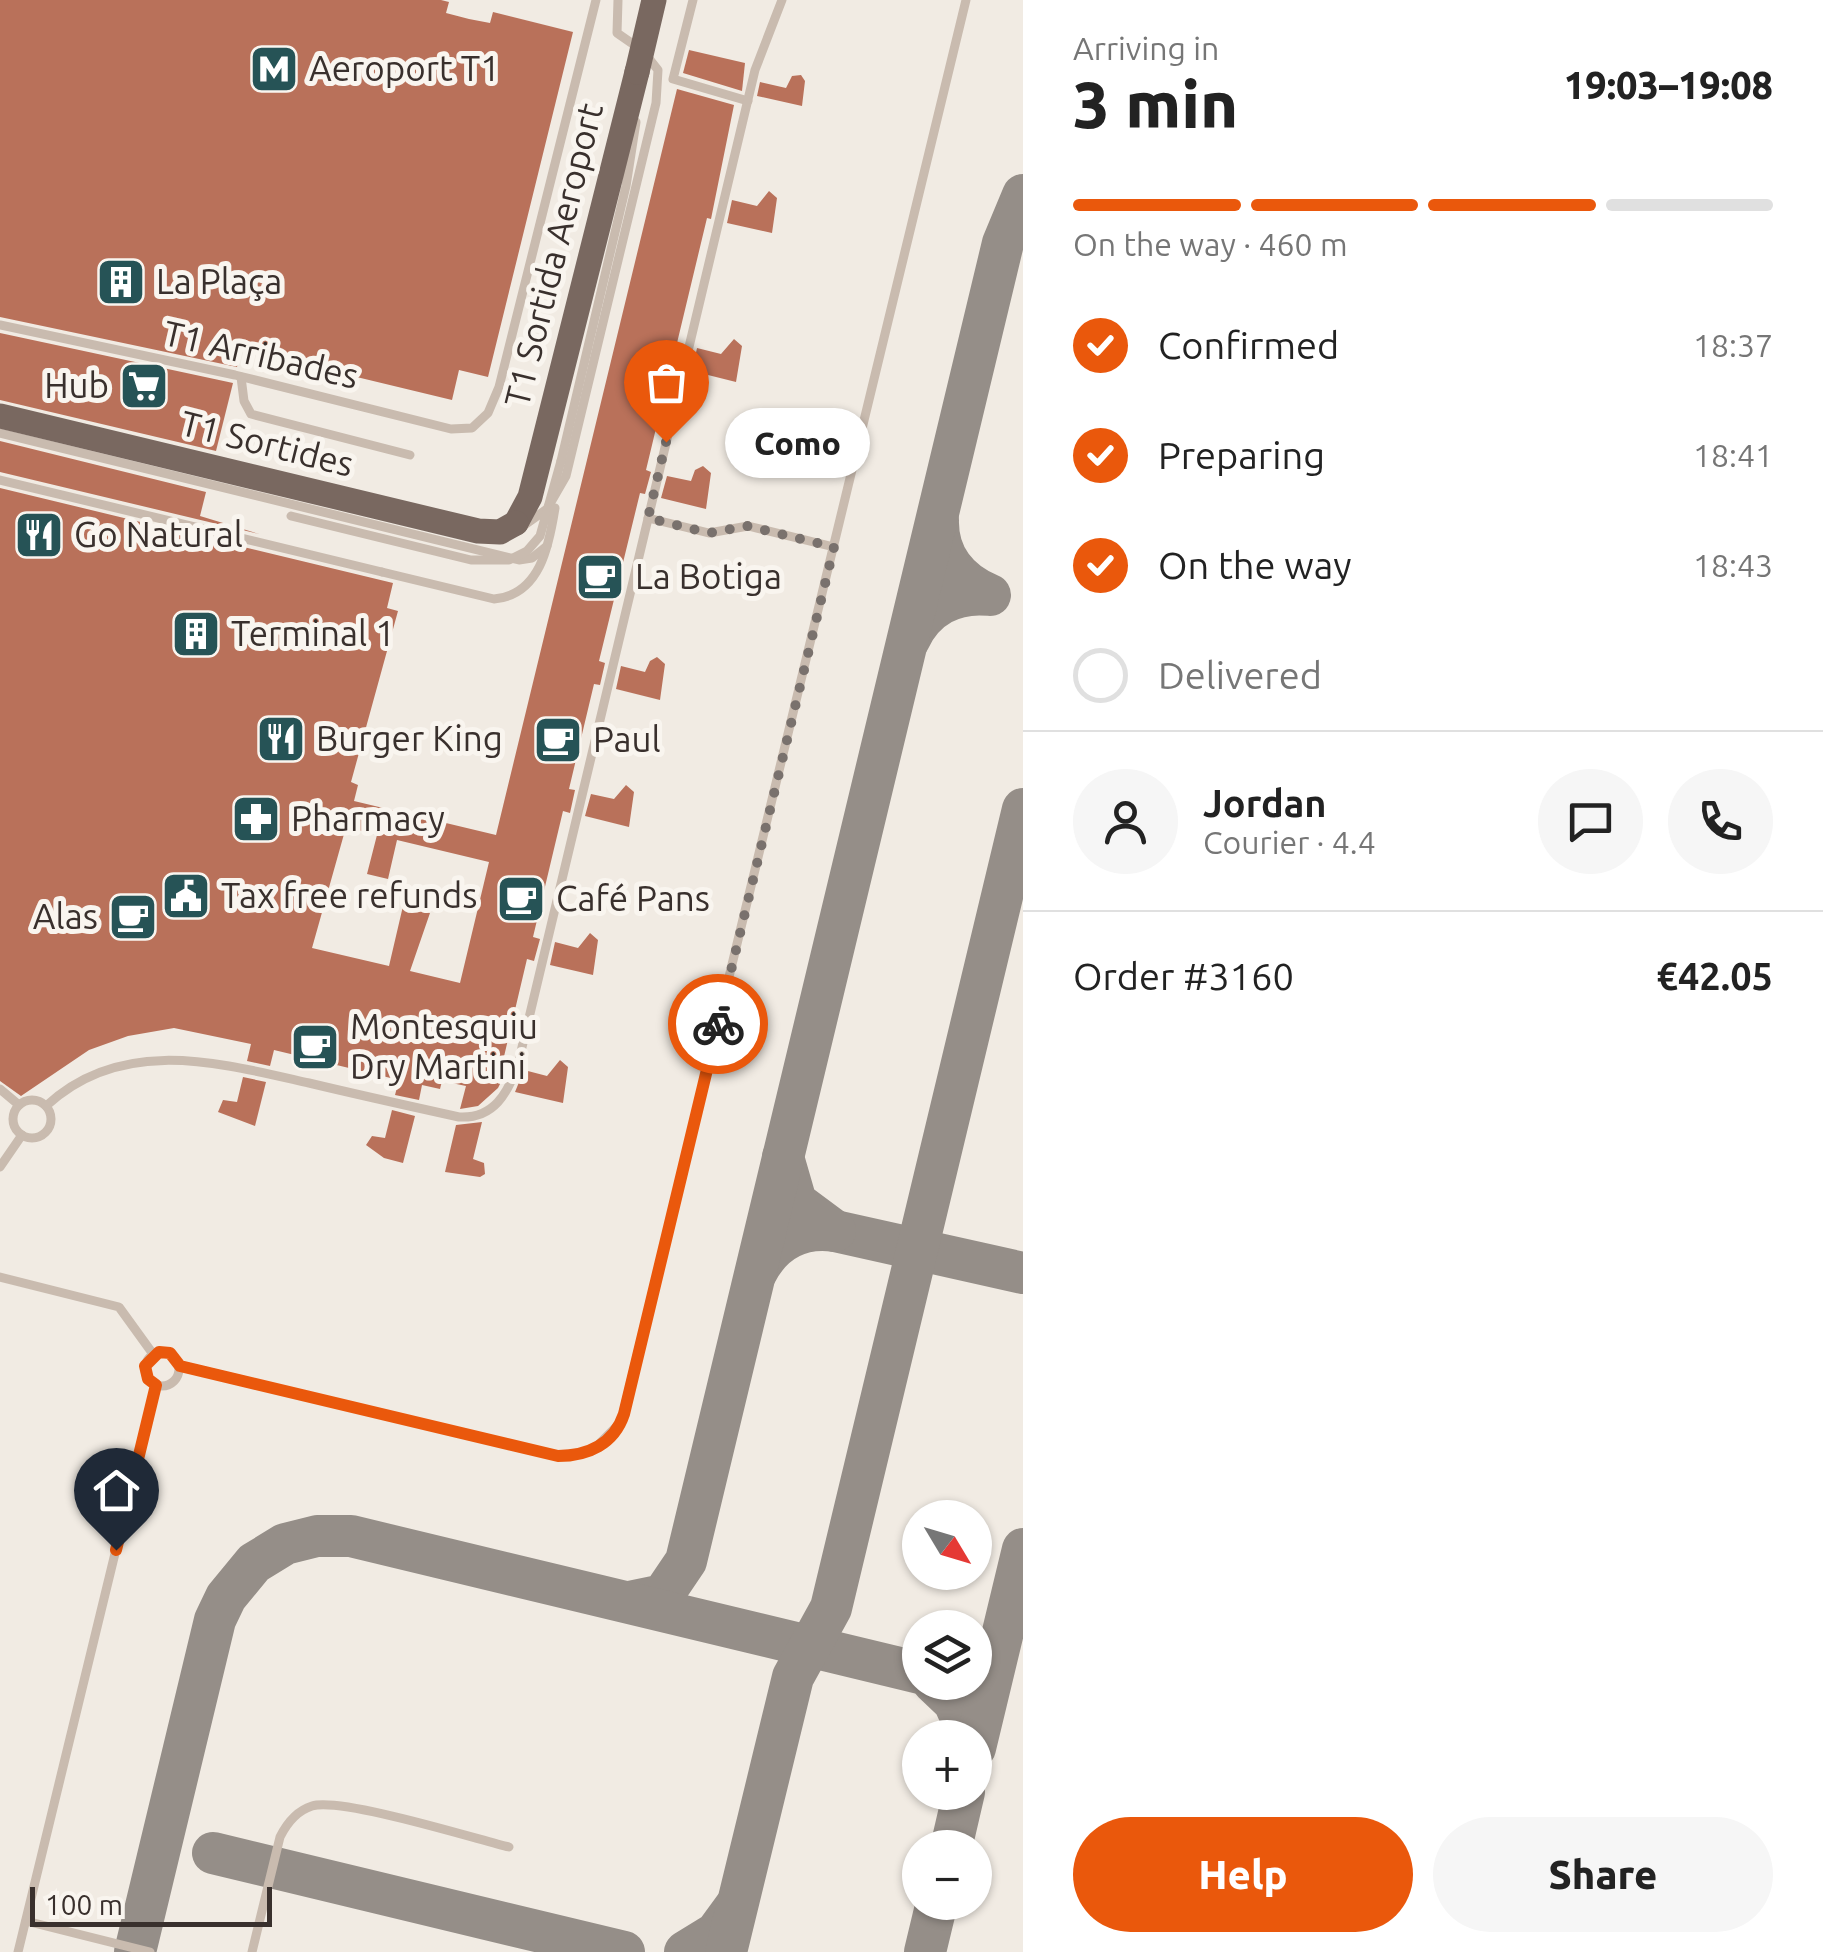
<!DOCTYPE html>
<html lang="en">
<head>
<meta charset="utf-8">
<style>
	body { margin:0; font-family:Ubuntu,sans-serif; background:#f6f6f6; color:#222; height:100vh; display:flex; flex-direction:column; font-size:38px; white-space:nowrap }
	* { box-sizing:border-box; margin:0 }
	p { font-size:32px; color:#767676 }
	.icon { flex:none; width:55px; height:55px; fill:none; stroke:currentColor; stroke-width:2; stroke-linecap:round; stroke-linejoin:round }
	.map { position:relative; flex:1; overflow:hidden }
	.details { display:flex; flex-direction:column; background:#fff; width:800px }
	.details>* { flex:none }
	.needle { width:65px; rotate:128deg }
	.controls { position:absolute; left:902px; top:1500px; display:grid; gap:20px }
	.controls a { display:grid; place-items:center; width:90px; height:90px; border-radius:50%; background:#fff; box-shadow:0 2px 8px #0004; font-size:50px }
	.scale { position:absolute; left:30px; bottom:25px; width:242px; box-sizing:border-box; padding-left:10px; border:5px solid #39302d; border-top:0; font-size:28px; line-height:35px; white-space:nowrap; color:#39302d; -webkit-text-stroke:8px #f9f5ef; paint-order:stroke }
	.pin { position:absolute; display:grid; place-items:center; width:85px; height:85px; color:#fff; margin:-102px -42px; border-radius:50% 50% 50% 0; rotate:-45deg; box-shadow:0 0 10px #0007 }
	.pin .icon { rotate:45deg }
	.courier { position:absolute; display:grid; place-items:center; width:100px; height:100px; margin:-50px; border:8px solid #ea580c; border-radius:50%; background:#fff; color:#222; box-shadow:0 2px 12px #0007 }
	.bubble { position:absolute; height:70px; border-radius:35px; background:#fff; box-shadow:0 2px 8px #0004; font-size:32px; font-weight:800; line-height:70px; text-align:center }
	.headline em { font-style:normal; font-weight:800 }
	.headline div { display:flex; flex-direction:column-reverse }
	.headline { display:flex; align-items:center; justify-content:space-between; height:170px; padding:0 50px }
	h1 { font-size:65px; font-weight:800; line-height:75px }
	.bar { display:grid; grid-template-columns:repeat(4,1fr); gap:15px 10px; align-content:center; height:120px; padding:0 50px }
	.bar i { height:12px; border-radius:8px; background:#e0e0e0 }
	.bar .active { background:#ea580c }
	.bar p { grid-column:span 4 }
	.line { display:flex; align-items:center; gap:25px; padding:0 50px; border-top:2px solid #e0e0e0 }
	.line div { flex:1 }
	.round { display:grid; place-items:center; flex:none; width:105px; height:105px; border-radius:52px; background:#f6f6f6 }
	ol { padding:0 50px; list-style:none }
	li { display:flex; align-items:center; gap:30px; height:110px }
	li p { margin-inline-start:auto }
	li .icon { padding:10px; border-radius:50%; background:#ea580c; color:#fff; stroke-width:4 }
	li:last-child { color:#767676 }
	li i { width:55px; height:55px; border:5px solid #e0e0e0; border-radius:50% }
	.primary-button { display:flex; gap:20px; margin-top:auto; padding:20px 50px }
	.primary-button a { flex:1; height:115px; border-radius:60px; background:#ea580c; color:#fff; font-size:40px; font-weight:800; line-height:115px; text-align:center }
	.primary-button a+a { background:#f6f6f6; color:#222 }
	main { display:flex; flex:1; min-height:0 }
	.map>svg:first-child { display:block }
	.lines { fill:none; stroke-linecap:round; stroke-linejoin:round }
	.taxiway { stroke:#958e88; stroke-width:42 }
	.building { fill:#b9715a; fill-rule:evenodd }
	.lane { stroke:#c9bbaf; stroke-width:9 }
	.primary { stroke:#796860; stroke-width:25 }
	.lane-bridge { stroke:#c9bbaf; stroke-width:9 }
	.primary-bridge { stroke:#796860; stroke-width:25 }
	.done { stroke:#79716d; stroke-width:10; stroke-dasharray:0 18 }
	.route { stroke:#ea580c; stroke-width:12 }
	.labels { text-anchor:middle; stroke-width:10; stroke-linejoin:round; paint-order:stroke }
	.poi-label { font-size:35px; fill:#39302d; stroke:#f9f5ef; text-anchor:start }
	.street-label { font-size:35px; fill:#39302d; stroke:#f9f5ef }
</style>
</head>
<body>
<main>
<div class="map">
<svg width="1023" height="1952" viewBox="0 0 1023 1952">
	<rect width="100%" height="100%" fill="#f1ebe3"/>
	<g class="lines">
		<g class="taxiway">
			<path d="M909,640C924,607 954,591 990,595C958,582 937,556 938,520"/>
			<path d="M835,1231L1023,1273"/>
			<path d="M756,1273C772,1242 800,1226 835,1231L796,1202L783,1157"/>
			<path d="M629,1602L663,1595L686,1561L1003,243L1023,195"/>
			<path d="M933,1682L954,1702L970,1738"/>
			<path d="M975,1748L1023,1549"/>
			<path d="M951,1848L964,1792"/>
			<path d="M213,1853L624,1952"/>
			<path d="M135,1952L215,1620L226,1597L254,1563L285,1544L317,1536H351L920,1673"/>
			<path d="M685,1952L716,1933L735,1907"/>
			<path d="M726,1952L793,1677L831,1608L1023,809"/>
			<path d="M925,1952L937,1902"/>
		</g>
	</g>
	<g class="building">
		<path d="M0,0H441L449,2L446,13L469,19L490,23L493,12L573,32L488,377L459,370L452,400L241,349L237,367L0,317Z"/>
		<path d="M689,50L745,63L742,91L683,73Z"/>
		<path d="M801,75L805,81L802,106L757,96L760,82L786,88L792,76Z"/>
		<path d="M677,89L734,105L711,219L707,218L677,343L681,344L676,367L671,366L646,470L651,472L645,494L640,493L599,661L605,663L600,685L594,684L569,789L575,790L570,813L563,811L533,937L540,939L534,961L527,959L502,1065L509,1066L498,1088L478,1106L460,1109L466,1086L442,1081L440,1089L422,1085L419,1100L395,1095L399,1080L274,1050L270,1066L247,1061L251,1044L174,1028L128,1036L89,1050L21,1096L0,1081V488L393,583L387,608L398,611L351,782L358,785L354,801L496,835ZM346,827L377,835L367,874L388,879L397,840L489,862L460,983L410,971L430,913L403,906L389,966L312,948Z"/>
		<path d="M769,191L777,198L772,233L727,223L732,200L757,206Z"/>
		<path d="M0,333L233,383L216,451L0,400Z"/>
		<path d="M734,339L742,346L736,382L692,371L697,348L721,354Z"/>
		<path d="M0,441L206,492L200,516L259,534L0,472Z"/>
		<path d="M703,466L711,473L706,509L661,498L667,476L691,481L695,470Z"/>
		<path d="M657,657L665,664L660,700L616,689L621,666L645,672L650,661Z"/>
		<path d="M626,785L634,792L629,827L585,816L591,794L614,799Z"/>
		<path d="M590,933L598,940L593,975L550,965L555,942L578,948Z"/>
		<path d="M560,1060L568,1067L563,1103L515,1092L524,1070L547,1076Z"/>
		<path d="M243,1077L266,1082L255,1126L218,1112L223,1100L237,1102Z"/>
		<path d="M392,1110L415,1116L403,1163L384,1158L366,1145L372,1136L385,1138Z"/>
		<path d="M482,1122L473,1159L484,1163L485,1174L480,1177L445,1172L456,1125Z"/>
	</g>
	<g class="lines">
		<g class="lane">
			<path d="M693,0L673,79L748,101"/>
			<path d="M0,325L235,375L451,429L472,428L488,413L499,387L596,0"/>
			<path d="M241,377L244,401L251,414L410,455"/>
			<path d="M0,433L519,560L532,558L547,546"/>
			<path d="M561,461L626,186L636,122"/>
			<path d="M0,480L382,572"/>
			<path d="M648,518L709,533L748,526L834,547"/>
			<path d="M523,526L547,509L566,476L656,103L658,70L643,51L617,33L618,0"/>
			<path d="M0,1089L19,1105"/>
			<circle cx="32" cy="1119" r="19"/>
			<path d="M46,1106C122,1035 220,1063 309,1083C359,1095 409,1106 459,1117C494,1119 508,1093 518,1064L755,70L782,0"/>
			<path d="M0,1167L22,1135"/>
			<path d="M0,1277L119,1307L153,1354"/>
			<circle cx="162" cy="1369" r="17"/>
			<path d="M179,1365L558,1456L592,1451L621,1422L966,0"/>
			<path d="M26,1921L150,1952"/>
			<path d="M18,1952L156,1385"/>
			<path d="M252,1952L280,1837C287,1823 296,1811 312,1806C341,1797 473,1838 509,1847"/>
		</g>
		<path class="primary" d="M516,523L530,497L637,72"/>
		<g class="lane-bridge">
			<path d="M291,516L471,560H509L527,551L540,536L561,461"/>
			<path d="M382,572L494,599C540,595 549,546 555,508"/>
		</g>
		<g class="primary-bridge">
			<path d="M637,72L654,0"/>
			<path d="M0,416L478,531L500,532L516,523"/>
		</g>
	</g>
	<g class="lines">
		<path class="done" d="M666,442L648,518L709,533L748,526L834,547L718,1024"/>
		<path class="route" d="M116,1550L156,1385L148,1379L145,1366L159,1352L170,1353L180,1366L558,1456C588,1456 614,1444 624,1414L718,1024"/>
	</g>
	<defs>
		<g id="metro-square" transform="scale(2.5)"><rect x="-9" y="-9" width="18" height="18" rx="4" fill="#265356" stroke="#f9f5ef"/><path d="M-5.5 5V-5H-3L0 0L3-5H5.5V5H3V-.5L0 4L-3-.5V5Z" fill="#fff"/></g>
		<g id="building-square" transform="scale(2.5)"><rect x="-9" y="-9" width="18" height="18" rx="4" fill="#265356" stroke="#f9f5ef"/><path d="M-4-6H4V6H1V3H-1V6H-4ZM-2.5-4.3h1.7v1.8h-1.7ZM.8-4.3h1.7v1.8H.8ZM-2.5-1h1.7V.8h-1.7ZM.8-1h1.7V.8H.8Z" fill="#fff"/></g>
		<g id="supermarket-square" transform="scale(2.5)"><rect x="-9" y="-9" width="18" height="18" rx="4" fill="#265356" stroke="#f9f5ef"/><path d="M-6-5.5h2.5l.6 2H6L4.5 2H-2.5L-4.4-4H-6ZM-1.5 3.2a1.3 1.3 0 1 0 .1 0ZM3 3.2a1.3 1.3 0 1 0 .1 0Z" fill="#fff"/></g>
		<g id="restaurant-square" transform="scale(2.5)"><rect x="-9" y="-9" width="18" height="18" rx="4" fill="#265356" stroke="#f9f5ef"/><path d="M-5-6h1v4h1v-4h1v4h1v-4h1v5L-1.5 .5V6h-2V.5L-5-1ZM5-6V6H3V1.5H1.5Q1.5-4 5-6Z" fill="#fff"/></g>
		<g id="cafe-square" transform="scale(2.5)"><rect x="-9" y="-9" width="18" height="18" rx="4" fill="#265356" stroke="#f9f5ef"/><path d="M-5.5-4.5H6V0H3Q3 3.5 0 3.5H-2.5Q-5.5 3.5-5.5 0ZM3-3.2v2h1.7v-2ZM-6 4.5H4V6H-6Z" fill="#fff"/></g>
		<g id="pharmacy-square" transform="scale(2.5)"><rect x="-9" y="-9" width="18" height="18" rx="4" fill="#265356" stroke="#f9f5ef"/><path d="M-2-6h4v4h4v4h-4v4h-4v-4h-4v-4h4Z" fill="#fff"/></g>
		<g id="civic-square" transform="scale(2.5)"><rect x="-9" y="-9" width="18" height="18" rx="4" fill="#265356" stroke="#f9f5ef"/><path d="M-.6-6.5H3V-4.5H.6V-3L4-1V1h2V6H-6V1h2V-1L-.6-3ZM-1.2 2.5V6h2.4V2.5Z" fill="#fff"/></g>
	</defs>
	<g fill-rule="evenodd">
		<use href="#metro-square" x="274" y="69"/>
		<use href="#building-square" x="121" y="282"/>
		<use href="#supermarket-square" x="144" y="386"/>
		<use href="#restaurant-square" x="39" y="535"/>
		<use href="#cafe-square" x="600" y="577"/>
		<use href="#building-square" x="196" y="634"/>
		<use href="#restaurant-square" x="281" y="739"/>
		<use href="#cafe-square" x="558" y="740"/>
		<use href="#pharmacy-square" x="256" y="819"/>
		<use href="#civic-square" x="186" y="896"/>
		<use href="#cafe-square" x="521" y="899"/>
		<use href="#cafe-square" x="133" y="917"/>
		<use href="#cafe-square" x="315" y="1047"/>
	</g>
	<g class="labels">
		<g class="poi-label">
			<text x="309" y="81">Aeroport T1</text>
			<text x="156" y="294">La Plaça</text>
			<text x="109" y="398" text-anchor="end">Hub</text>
			<text x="74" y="547">Go Natural</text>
			<text x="635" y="589">La Botiga</text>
			<text x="231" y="646">Terminal 1</text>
			<text x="316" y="751">Burger King</text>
			<text x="593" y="752">Paul</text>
			<text x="291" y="831">Pharmacy</text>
			<text x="221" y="908">Tax free refunds</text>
			<text x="556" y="911">Café Pans</text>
			<text x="98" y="929" text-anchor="end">Alas</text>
			<text x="350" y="1039">Montesquiu<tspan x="350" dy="40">Dry Martini</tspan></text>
		</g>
		<g class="street-label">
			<text transform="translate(554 255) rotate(-76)" y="12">T1 Sortida Aeroport</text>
			<text transform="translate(261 355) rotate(13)" y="12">T1 Arribades</text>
			<text transform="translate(267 444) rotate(14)" y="12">T1 Sortides</text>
		</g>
	</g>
</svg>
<div class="controls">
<a><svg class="needle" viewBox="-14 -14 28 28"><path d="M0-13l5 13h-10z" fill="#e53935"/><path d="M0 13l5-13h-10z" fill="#767676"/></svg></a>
<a><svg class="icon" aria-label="layers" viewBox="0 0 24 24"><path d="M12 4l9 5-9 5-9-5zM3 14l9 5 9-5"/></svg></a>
<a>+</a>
<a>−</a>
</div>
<div class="scale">100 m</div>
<div class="pin" style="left:666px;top:442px;background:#ea580c"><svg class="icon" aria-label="bag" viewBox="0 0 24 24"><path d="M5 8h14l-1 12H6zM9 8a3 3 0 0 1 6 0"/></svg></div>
<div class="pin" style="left:116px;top:1550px;background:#1f2937"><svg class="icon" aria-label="home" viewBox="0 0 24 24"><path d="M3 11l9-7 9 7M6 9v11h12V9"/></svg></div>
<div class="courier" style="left:718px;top:1024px"><svg class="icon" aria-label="bike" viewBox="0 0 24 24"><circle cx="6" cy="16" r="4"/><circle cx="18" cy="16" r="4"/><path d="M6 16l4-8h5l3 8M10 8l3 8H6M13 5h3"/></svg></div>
<div class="bubble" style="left:725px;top:408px;width:145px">Como</div>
</div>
<section class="details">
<div class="headline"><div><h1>3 min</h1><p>Arriving in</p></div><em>19:03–19:08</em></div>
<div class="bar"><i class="active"></i><i class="active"></i><i class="active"></i><i></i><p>On the way · 460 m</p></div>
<ol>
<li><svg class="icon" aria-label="check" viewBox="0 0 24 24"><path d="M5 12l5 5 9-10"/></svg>Confirmed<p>18:37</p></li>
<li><svg class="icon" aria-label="check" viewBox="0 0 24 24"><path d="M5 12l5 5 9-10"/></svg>Preparing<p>18:41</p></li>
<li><svg class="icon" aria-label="check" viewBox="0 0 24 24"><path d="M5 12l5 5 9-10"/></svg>On the way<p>18:43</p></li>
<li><i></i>Delivered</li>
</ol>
<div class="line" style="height:180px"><a class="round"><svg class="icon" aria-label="person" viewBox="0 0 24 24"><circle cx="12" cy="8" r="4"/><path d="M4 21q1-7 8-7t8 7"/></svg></a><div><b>Jordan</b><p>Courier · 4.4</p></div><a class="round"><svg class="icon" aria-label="chat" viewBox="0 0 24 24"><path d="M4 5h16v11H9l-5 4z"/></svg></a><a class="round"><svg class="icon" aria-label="phone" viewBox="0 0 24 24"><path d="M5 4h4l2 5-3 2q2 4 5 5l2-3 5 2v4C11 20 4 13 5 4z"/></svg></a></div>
<div class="line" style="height:130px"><div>Order #3160</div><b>€42.05</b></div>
<div class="primary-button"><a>Help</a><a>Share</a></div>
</section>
</main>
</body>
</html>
